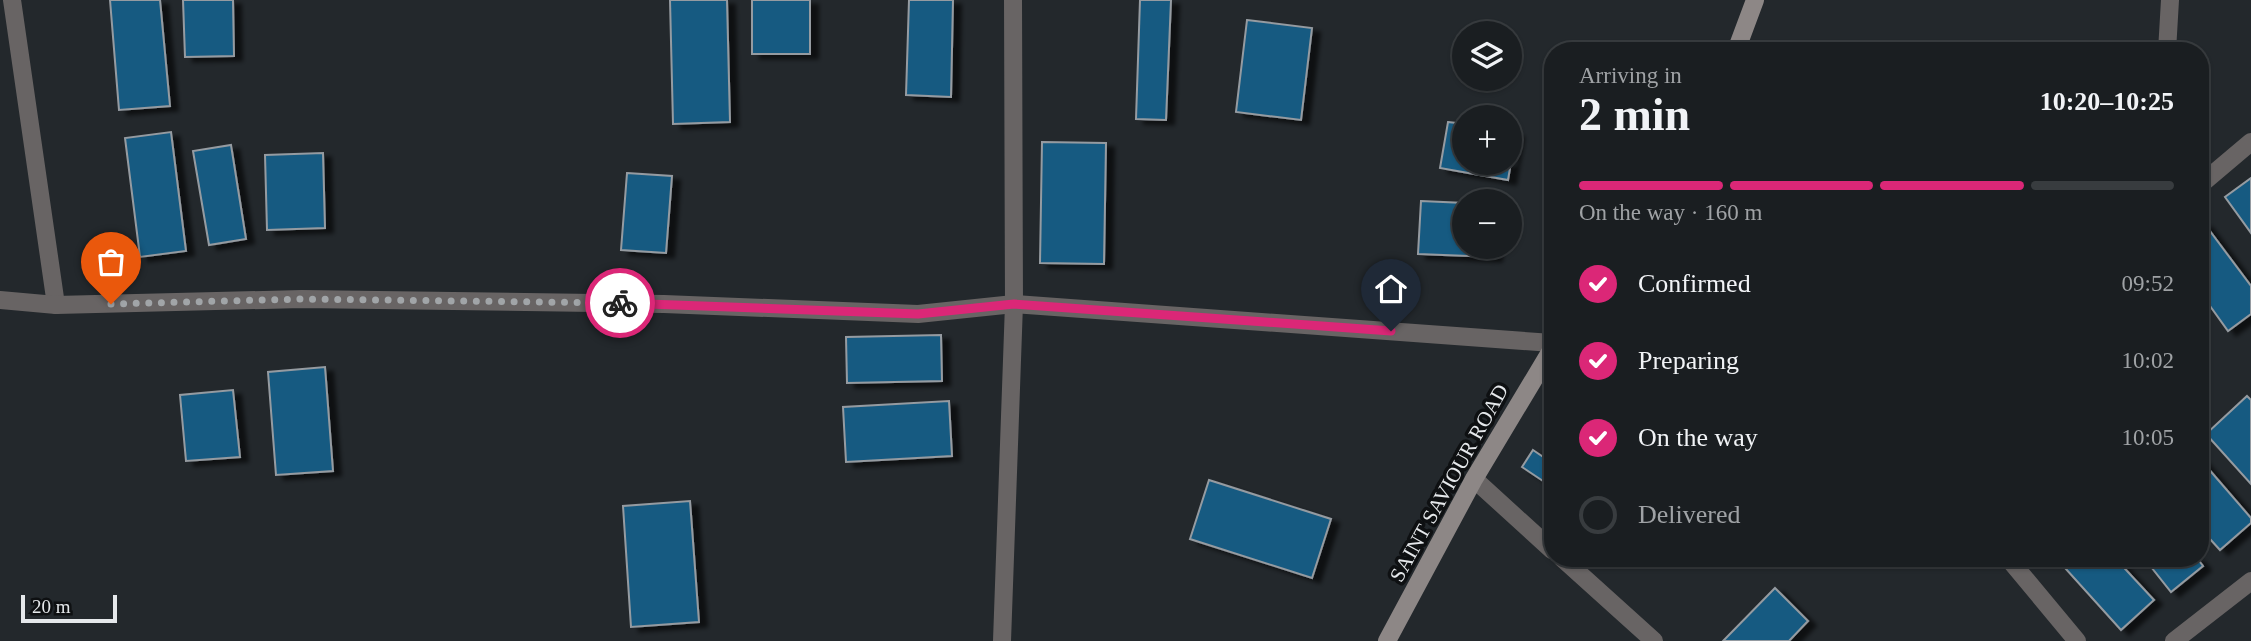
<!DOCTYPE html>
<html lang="en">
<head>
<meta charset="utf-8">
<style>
	body { margin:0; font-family:Georgia,serif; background:#272b2e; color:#f1f3f6; height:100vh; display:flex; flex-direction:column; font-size:26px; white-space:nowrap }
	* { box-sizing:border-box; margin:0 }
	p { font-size:23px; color:#9fa2a5 }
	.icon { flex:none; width:38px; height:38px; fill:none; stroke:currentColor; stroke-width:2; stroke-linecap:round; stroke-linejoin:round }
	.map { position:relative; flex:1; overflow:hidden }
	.panel { position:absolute; left:1544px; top:42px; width:665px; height:525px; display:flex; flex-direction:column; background:#1a1e21; border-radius:28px; box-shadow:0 2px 5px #0004,0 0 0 2px #383c3f }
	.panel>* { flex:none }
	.controls { position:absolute; left:1452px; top:21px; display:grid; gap:14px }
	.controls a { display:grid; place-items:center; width:70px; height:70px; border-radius:50%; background:#1a1e21; box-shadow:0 2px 5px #0004,0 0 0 2px #383c3f; font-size:35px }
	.scale { position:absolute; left:21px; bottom:18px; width:96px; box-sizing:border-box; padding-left:7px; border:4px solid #e5e8eb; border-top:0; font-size:19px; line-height:24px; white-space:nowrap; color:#e5e8eb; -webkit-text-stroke:5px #0e1012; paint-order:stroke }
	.pin { position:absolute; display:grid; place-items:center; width:60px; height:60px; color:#fff; margin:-72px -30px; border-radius:50% 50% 50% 0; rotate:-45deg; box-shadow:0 0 7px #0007 }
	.pin .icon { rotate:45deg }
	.courier { position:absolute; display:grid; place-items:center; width:70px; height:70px; margin:-35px; border:5px solid #db2777; border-radius:50%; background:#fff; color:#222; box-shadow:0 2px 9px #0007 }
	.headline em { font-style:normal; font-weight:800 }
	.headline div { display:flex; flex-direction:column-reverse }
	.headline { display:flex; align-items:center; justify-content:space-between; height:119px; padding:0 35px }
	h1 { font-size:46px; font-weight:800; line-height:52px }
	.bar { display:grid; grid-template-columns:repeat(4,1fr); gap:10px 7px; align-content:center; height:84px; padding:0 35px }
	.bar i { height:9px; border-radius:5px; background:#383c3f }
	.bar .on { background:#db2777 }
	.bar p { grid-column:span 4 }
	ol { padding:0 35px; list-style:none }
	li { display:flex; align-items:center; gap:21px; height:77px }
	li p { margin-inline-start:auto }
	li .icon { padding:7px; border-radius:50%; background:#db2777; color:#fff; stroke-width:4 }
	li:last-child { color:#9fa2a5 }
	li i { width:38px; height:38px; border:4px solid #383c3f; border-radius:50% }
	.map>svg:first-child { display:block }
	.building { fill:#175a81; stroke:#959ba1; stroke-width:2; filter:url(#shadow) }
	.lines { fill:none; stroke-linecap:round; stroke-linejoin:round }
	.street { stroke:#686464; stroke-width:18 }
	.secondary { stroke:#8d8786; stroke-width:18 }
	.done { stroke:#a1a5a8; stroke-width:7; stroke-dasharray:0 12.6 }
	.route { stroke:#db2777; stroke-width:9 }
	.labels { text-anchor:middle; stroke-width:7; stroke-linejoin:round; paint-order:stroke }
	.street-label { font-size:21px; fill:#e5e8eb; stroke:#0e1012 }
</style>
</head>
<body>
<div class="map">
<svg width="2251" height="641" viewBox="0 0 2251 641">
	<defs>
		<filter id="shadow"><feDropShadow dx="8" dy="4.5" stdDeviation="2" flood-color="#0009"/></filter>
	</defs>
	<rect width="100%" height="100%" fill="#23282c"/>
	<g class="building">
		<path d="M110,0H160L170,106L119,110Z"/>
		<path d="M183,0H233L234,56L185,57Z"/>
		<path d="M670,0H727L730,122L673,124Z"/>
		<rect x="752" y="0" width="58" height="54"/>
		<path d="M909,0H953L951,97L906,95Z"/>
		<path d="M1140,0H1171L1166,120L1136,119Z"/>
		<path d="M1247,20L1312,28L1301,120L1236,112Z"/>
		<path d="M1448,122L1465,124V163H1510V132L1516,133L1508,180L1440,168Z"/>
		<path d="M171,132L186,251L140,257L125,138Z"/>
		<path d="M1042,142L1106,143L1104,264L1040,263Z"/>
		<path d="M231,145L246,239L209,245L193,151Z"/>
		<path d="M323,153L325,228L267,230L265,155Z"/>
		<path d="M627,173L672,176L666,253L621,250Z"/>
		<path d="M2251,178V233L2225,197Z"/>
		<path d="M1421,201L1465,203V247H1494V257L1418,254Z"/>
		<path d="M2204,223L2251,286V314L2228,331L2200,292V226Z"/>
		<path d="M941,335L942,381L847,383L846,337Z"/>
		<path d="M325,367L333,471L276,475L268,372Z"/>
		<path d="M233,390L240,457L186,461L180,395Z"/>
		<path d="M2247,396L2251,400V484L2206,434Z"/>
		<path d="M949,401L952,456L846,462L843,407Z"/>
		<path d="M1533,450L1552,463V487L1522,467Z"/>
		<path d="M2200,459L2251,518V523L2220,550L2200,528Z"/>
		<path d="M1209,480L1331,519L1312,578L1190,539Z"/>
		<path d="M690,501L699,622L631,627L623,506Z"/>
		<path d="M2056,558H2115L2154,600L2121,630Z"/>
		<path d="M2144,558H2197L2203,566L2171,592Z"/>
		<path d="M1775,588L1808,621L1789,641H1723Z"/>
	</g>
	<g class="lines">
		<g class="street">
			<path d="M12,0L56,305"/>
			<path d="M2167,51L2170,0"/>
			<path d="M2200,185L2251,142"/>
			<path d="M0,300L56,305L302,299L664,304L918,314L1014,304L1552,343"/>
			<path d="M1474,479L1552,550"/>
			<path d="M1562,558L1654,641"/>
			<path d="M2008,558L2077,641"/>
			<path d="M1002,641L1014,304L1013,0"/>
			<path d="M2174,641L2251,581"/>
		</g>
		<g class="secondary">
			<path d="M1736,51L1755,0"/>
			<path d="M1387,641L1474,479L1552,349"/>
		</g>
	</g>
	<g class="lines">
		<path class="done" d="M111,304L302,299L620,303"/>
		<path class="route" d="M620,303L918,314L1014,304L1391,331"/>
	</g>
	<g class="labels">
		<g class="street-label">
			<text transform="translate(1449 483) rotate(-61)" y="7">SAINT SAVIOUR ROAD</text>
		</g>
	</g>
</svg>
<div class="controls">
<a><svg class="icon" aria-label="layers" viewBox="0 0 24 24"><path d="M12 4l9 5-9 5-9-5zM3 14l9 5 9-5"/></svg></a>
<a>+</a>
<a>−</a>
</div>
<div class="scale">20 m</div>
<div class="pin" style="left:111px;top:304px;background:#ea580c"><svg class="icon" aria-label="bag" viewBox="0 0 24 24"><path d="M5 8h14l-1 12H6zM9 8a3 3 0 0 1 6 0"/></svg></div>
<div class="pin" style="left:1391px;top:331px;background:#1f2937"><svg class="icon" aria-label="home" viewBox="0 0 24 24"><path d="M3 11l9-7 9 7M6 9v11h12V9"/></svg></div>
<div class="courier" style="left:620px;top:303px"><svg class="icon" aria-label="bike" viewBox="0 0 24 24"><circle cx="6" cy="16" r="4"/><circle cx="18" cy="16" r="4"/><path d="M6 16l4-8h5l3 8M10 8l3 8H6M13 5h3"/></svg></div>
<section class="panel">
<div class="headline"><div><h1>2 min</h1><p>Arriving in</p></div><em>10:20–10:25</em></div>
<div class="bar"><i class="on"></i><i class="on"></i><i class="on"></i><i></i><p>On the way · 160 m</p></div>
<ol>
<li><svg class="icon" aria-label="check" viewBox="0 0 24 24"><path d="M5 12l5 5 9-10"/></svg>Confirmed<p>09:52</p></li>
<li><svg class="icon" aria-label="check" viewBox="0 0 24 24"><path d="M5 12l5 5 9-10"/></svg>Preparing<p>10:02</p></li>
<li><svg class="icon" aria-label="check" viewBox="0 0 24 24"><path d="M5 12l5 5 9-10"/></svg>On the way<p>10:05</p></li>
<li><i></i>Delivered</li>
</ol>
</section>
</div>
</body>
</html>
